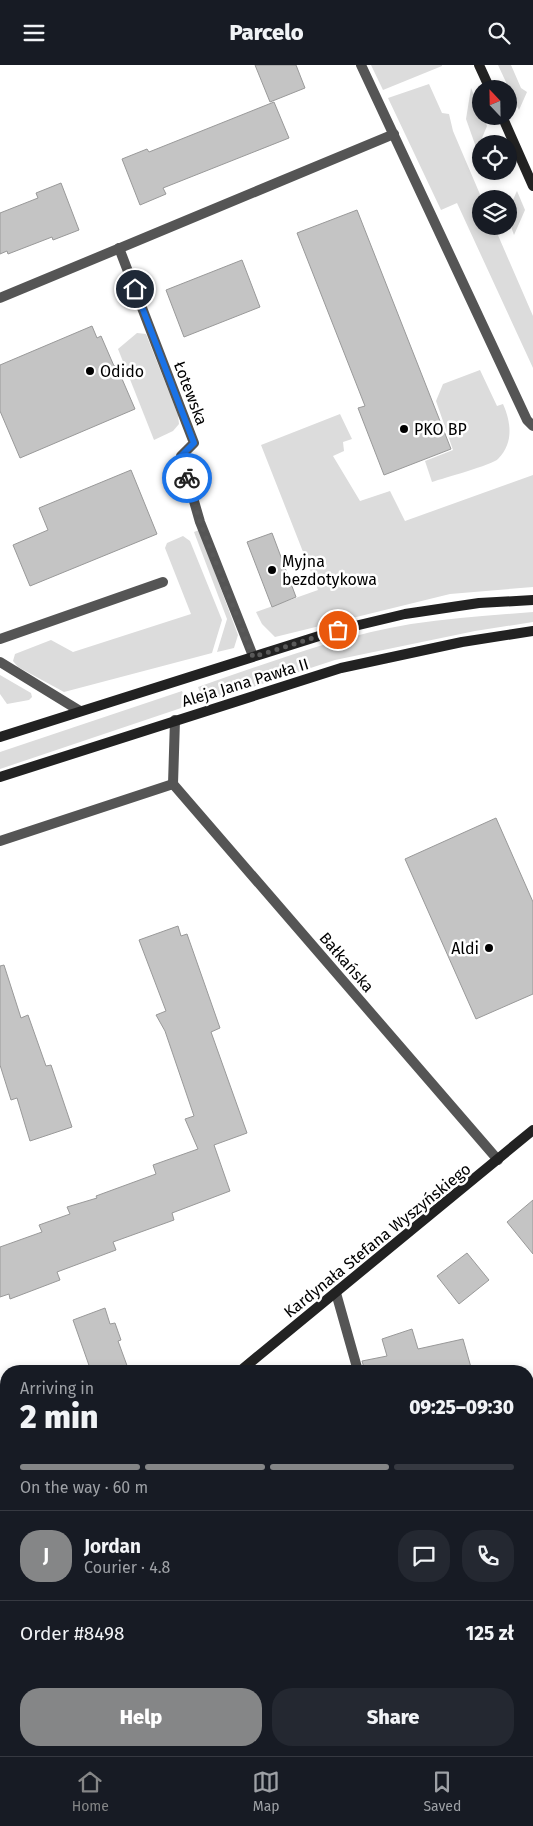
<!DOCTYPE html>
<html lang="en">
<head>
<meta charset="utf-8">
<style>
	body { margin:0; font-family:"Fira Sans",sans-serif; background:#242831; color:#f1f3f6; height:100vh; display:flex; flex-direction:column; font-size:19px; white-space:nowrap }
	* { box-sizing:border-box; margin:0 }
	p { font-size:16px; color:#9ea1a6 }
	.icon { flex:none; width:28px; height:28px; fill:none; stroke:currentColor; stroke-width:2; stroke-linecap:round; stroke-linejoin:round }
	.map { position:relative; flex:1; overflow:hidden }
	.drawer { position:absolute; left:0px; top:1300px; width:534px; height:391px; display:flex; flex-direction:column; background:#171b24; border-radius:20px 20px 0 0; box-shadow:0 2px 8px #0003 }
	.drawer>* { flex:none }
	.needle { width:32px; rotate:338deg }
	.controls { position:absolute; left:472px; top:15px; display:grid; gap:10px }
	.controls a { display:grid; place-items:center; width:45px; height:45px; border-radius:50%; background:#171b24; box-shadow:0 2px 8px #0003; font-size:25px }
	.pin { position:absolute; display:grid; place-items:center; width:42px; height:42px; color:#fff; margin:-21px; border:2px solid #fff; border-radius:50%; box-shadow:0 1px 5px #0007 }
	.courier { position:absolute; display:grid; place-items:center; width:50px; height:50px; margin:-25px; border:4px solid #1a73e8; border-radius:50%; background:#fff; color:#222; box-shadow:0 1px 6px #0007 }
	.headline em { font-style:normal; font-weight:800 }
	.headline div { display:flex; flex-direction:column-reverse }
	.headline { display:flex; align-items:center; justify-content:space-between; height:85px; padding:0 20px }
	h1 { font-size:32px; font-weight:800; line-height:38px }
	.bar { display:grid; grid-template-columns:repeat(4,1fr); gap:8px 5px; align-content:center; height:60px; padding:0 20px }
	.bar i { height:6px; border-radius:4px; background:#363941 }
	.bar .selected { background:#858687 }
	.bar p { grid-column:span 4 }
	.line { display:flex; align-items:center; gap:12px; padding:0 20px; border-top:1px solid #363941 }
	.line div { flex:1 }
	.round { display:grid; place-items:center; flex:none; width:52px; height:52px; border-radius:20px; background:#242831 }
	.action { display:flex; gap:10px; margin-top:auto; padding:10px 20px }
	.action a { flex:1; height:58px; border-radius:20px; background:#858687; color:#fff; font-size:20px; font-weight:800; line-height:58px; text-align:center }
	.action a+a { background:#242831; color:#f1f3f6 }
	header { display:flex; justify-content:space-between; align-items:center; height:65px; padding:0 20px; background:#171b24; font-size:22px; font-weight:800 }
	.dock { display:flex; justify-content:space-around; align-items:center; height:70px; border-top:1px solid #363941; background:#171b24; font-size:14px; color:#9ea1a6 }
	.dock a { display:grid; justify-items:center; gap:2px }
	.dock .selected { color:#858687 }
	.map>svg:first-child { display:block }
	.green { fill:#dcdcdc }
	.building { fill:#c4c4c4; stroke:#999 }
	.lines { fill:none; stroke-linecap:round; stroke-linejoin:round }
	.street { stroke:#555; stroke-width:10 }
	.secondary { stroke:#222; stroke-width:10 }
	.done { stroke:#595959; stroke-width:5; stroke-dasharray:0 9 }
	.route { stroke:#1a73e8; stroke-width:6 }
	.poi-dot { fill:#000; stroke:#fff; stroke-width:2 }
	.labels { text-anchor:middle; stroke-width:5; stroke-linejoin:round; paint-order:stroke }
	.poi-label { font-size:16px; fill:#000; stroke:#fff; text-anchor:start }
	.street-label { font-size:16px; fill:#000; stroke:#fff }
</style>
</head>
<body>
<header><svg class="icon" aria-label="menu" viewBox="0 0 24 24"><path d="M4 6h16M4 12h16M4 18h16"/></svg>Parcelo<svg class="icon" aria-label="search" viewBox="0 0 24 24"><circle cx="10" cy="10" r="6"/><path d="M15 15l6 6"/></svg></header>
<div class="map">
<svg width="533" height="1691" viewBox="0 0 533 1691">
	<rect width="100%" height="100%" fill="#fff"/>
	<g class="green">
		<path d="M371,0H442V1L383,25Z"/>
		<path d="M498,0H511L521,23L527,27L519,45Z"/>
		<path d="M429,19L442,48L449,49L453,66L482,134L481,161H494L533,251V303L457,138L441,145L388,33Z"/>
		<path d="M471,23L487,61L477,85L466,54Z"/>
		<path d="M517,126L525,145L514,170C507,153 509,143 517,126Z"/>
		<path d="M137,268L146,269L178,350L179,359L173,366L154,375L118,284Z"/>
		<path d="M480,305L497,341L503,339C511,357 514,378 498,394C492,400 444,413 432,417L425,396L453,385L436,336L443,319Z"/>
		<path d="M340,349L352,374L343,377L344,386L333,391L360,436L390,426L405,456L533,410V522L450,529L275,572L262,559L256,547L318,525L261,380Z"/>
		<path d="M199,465L238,570L234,583L217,587L227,554L194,467Z"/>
		<path d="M183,471L190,476L222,555L212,588L64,627L18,602L13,596L15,589L51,575L73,587L191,549L165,483L167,478Z"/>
		<path d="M533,547V557L475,566L335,595L204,638L198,622C268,598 338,571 411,559C451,553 493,550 533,547Z"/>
		<path d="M0,610L31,628L32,632L29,635L7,639L0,629Z"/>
		<path d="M182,626L187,641L0,704V687Z"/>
	</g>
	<g class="building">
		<path d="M255,0H296L305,23L270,37Z"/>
		<path d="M274,37L289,73L163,123L166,129L140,140L122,94L147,84L149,87Z"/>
		<path d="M61,118L79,165L53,175L52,172L8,189L7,186L0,189V148L38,133L36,128Z"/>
		<path d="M357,145L451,384L384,410L358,343L365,341L297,168Z"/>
		<path d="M242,195L260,242L184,272L166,225Z"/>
		<path d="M92,261L97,273L101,271L114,301L116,300L135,344L20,393L0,346V300Z"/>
		<path d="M131,405L157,469L30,521L13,480L48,465L39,443Z"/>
		<path d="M272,468L296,532L272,542L247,477Z"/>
		<path d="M496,753L533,837V929L476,954L405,794Z"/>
		<path d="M178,861L181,871L187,869L220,963L211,967L247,1068L214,1080L230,1126L172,1148L174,1155L113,1177L116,1185L57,1207L60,1215L10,1234L9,1229L0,1232V1182L42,1167L39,1160L70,1149L67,1142L97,1133L96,1131L156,1109L153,1100L198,1084L185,1054L194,1051L165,966L156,950L166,946L139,875Z"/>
		<path d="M4,900L21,953L28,950L46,1001L51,1000L72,1062L30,1076L17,1033L11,1035L0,1000V901Z"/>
		<path d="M533,1135V1189L507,1157Z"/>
		<path d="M467,1188L489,1215L459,1239L437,1211Z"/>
		<path d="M105,1243L110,1259L115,1258L121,1275L118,1276L129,1306H91L73,1255Z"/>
		<path d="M412,1264L418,1284L463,1274L472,1306H365L362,1296L387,1291L382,1274Z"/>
	</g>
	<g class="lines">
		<g class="street">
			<path d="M361,0L527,355L533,361"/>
			<path d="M119,183L194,378L181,391L200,457L253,591"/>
			<path d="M0,233L394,69"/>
			<path d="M0,574L163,517"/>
			<path d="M0,597L80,646"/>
			<path d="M175,655L173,719L498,1095"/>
			<path d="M0,776L173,719"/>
			<path d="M336,1228L358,1306"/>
			<path d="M207,1685L209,1691"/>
			<path d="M465,1685L467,1691"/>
		</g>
		<g class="secondary">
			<path d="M479,0L490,24"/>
			<path d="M502,51L533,121"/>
			<path d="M0,672L338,565L405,549L479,538L533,535"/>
			<path d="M0,712L341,603L462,577L533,566"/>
			<path d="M240,1306L533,1065"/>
			<path d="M0,1502L6,1497"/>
		</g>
	</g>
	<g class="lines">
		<path class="done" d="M187,413L200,457L253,592L338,565"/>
		<path class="route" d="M135,224L194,378L181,391L187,413"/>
	</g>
	<g class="poi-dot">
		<circle cx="90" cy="306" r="5"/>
		<circle cx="404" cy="364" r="5"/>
		<circle cx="272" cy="505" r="5"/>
		<circle cx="489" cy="883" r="5"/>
	</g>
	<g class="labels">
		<g class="poi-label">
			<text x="100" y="312">Odido</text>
			<text x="414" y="370">PKO BP</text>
			<text x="282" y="502">Myjna<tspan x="282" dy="18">bezdotykowa</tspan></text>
			<text x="479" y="889" text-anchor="end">Aldi</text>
		</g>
		<g class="street-label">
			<text transform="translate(191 328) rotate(69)" y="6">Łotewska</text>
			<text transform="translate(245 617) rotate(-17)" y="6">Aleja Jana Pawła II</text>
			<text transform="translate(347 897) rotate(49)" y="6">Bałkańska</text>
			<text transform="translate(377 1175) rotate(-39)" y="6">Kardynała Stefana Wyszyńskiego</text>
		</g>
	</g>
</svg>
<div class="controls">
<a><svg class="needle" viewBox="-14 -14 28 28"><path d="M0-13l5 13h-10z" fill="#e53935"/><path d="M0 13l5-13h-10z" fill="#9ea1a6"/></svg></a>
<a><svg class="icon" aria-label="locate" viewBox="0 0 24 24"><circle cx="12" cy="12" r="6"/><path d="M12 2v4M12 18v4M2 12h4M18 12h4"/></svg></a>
<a><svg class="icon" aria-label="layers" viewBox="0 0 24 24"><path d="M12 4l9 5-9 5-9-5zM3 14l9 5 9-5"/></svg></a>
</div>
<div class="pin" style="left:338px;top:565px;background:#ea580c"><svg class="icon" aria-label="bag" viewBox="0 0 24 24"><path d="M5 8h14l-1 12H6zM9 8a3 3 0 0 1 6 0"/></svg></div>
<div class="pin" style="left:135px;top:224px;background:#1f2937"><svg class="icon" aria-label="home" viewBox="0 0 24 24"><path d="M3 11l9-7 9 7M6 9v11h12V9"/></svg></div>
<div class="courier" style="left:187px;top:413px"><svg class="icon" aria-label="bike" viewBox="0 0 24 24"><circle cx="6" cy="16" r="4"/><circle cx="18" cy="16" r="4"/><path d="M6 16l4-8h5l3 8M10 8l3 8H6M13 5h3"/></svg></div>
<section class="drawer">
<div class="headline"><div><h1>2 min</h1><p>Arriving in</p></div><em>09:25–09:30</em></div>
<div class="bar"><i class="selected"></i><i class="selected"></i><i class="selected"></i><i></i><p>On the way · 60 m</p></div>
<div class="line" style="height:90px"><b class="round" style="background:#858687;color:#fff">J</b><div><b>Jordan</b><p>Courier · 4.8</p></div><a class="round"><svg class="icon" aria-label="chat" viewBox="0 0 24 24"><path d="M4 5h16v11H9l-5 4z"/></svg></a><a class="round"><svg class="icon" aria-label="phone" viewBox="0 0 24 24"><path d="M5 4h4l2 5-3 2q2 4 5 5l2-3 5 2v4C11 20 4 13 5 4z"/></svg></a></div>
<div class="line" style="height:65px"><div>Order #8498</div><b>125 zł</b></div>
<div class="action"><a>Help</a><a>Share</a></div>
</section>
</div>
<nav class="dock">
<a class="selected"><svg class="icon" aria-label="home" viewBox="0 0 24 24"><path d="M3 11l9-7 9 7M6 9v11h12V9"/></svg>Home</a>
<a><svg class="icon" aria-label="map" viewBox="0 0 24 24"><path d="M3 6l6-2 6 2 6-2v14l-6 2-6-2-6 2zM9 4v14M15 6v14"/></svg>Map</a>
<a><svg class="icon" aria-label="saved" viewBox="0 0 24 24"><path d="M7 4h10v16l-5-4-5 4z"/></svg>Saved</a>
</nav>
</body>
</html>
